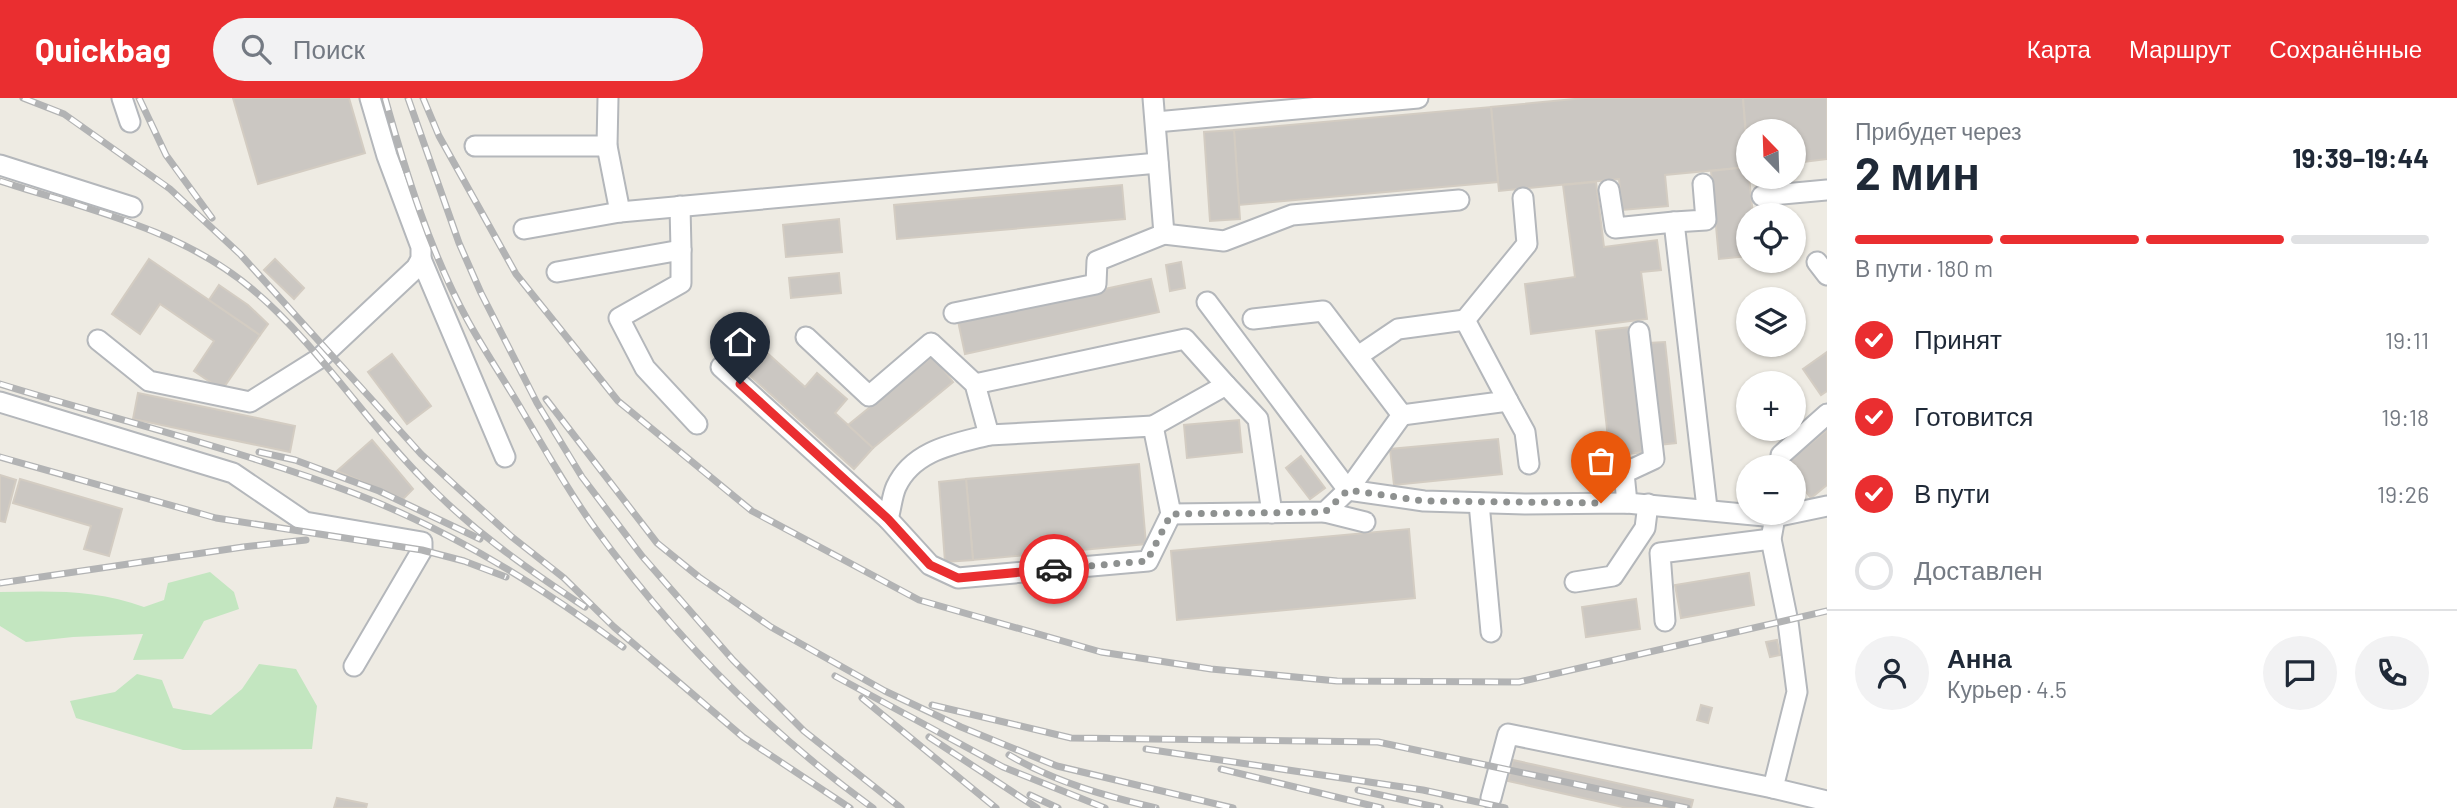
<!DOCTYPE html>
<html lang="ru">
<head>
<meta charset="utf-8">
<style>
	body { margin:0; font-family:Barlow,sans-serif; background:#f2f2f3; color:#1f2937; height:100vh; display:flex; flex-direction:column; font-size:26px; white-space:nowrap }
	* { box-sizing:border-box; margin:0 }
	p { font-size:23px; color:#747a83 }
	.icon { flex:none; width:38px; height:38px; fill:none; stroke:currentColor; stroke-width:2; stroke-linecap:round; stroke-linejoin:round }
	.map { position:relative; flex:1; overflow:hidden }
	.sheet { display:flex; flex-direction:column; background:#fff; width:630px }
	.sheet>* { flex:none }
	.needle { width:46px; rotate:337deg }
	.buttons { position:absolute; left:1736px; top:21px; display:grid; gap:14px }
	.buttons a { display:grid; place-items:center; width:70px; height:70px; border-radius:50%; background:#fff; box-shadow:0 2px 5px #0004; font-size:35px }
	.pin { position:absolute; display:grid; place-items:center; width:60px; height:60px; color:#fff; margin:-72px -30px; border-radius:50% 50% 50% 0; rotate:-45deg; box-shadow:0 0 7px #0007 }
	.pin .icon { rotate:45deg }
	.courier { position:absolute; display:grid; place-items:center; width:70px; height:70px; margin:-35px; border:5px solid #ea2e30; border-radius:50%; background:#fff; color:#222; box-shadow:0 2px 9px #0007 }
	.head em { font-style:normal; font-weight:700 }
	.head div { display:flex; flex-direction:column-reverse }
	.head { display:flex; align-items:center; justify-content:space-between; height:119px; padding:0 28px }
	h1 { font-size:46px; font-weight:700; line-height:52px }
	.bar { display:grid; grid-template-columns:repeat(4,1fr); gap:10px 7px; align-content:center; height:84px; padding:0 28px }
	.bar i { height:9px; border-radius:5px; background:#e0e1e3 }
	.bar .on { background:#ea2e30 }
	.bar p { grid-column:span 4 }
	.line { display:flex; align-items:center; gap:18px; padding:0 28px; border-top:2px solid #e0e1e3 }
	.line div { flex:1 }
	.round { display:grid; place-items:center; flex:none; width:74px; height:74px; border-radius:37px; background:#f2f2f3 }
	ol { padding:0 28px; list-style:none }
	li { display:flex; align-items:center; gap:21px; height:77px }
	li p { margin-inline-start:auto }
	li .icon { padding:7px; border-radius:50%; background:#ea2e30; color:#fff; stroke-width:4 }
	li:last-child { color:#747a83 }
	li i { width:38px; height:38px; border:4px solid #e0e1e3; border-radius:50% }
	header { display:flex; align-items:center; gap:42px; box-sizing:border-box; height:98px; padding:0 35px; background:#ea2e30; color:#fff }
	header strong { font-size:33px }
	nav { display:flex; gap:38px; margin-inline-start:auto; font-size:24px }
	.search { width:490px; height:63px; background:#f2f2f3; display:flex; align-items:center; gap:18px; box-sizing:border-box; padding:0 24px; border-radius:38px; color:#747a83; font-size:26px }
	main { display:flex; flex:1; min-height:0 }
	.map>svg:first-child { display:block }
	.green { fill:#c3e6c0 }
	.building { fill:#cbc7c2; stroke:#d3ccc2; stroke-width:2 }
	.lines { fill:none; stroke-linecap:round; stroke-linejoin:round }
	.minor-casing { stroke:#b4b7bb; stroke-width:23 }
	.minor { stroke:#fff; stroke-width:19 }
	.rail-casing { stroke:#b2b3b4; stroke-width:7 }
	.rail { stroke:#fff; stroke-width:4.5; stroke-dasharray:13; stroke-linecap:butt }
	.done { stroke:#8e9190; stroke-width:7; stroke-dasharray:0 12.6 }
	.route { stroke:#ea2e30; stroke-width:9 }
</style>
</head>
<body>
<header>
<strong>Quickbag</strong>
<div class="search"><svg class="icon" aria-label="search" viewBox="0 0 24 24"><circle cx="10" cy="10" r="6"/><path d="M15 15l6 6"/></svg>Поиск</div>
<nav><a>Карта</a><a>Маршрут</a><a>Сохранённые</a></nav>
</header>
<main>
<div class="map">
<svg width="1827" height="710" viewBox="0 0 1827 710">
	<rect width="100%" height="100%" fill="#eeebe3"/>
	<g class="green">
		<path d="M210,474L234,494L239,511L204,523L183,561L133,562L143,536L73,539L26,544L0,528V494C50,493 97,491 144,509L164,502L168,485Z"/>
		<path d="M259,566L296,571L317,608L312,651L183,652L76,620L70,603L115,594L137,576L162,582L173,610L211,617L242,591Z"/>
	</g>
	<g class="building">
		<path d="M233,0H349L365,55L258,86Z"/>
		<path d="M1585,0H1743L1748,69L1665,77L1668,108L1622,112L1619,81L1499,93L1491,9Z"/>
		<path d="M1743,0H1827V61L1794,65V33H1748V58Z"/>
		<path d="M1491,9L1498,84L1239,107L1234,32Z"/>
		<path d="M1234,32L1240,121L1210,123L1204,34Z"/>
		<path d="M1748,69L1753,117H1748V158L1719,161L1711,73Z"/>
		<path d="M1596,84L1604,149L1657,142L1661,172L1641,174L1647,221L1531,236L1525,186L1575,179L1563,87Z"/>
		<path d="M1122,87L1125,121L897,141L894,107Z"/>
		<path d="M839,121L842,154L786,159L783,127Z"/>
		<path d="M149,161L260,237L222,292L194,273L214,243L160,206L140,236L112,216Z"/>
		<path d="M275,161L304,190L294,201L264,172Z"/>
		<path d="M1181,164L1185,190L1170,193L1166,167Z"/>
		<path d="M839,175L841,195L791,200L789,180Z"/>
		<path d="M1151,181L1159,214L965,256L958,223Z"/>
		<path d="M219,187L248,207L268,226L260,237L209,202Z"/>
		<path d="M1630,229L1645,354L1610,358L1596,233Z"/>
		<path d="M1665,244L1676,345L1659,347L1648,245Z"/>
		<path d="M756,245L805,289L817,275L847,301L835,315L873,350L854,371L737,266Z"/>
		<path d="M1827,254V293L1821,297L1803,271Z"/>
		<path d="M392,256L431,308L407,326L368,274Z"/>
		<path d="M933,258L953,284L873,350L848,327Z"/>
		<path d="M138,295L295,328L290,354L133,321Z"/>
		<path d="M1239,322L1242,354L1187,360L1184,327Z"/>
		<path d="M1827,332V387L1811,400L1794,379V369L1784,367Z"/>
		<path d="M1498,341L1502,376L1394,387L1390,351Z"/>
		<path d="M372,342L413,391L403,401L337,373Z"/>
		<path d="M1301,358L1325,390L1310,401L1286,370Z"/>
		<path d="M1139,366L1146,446L973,462L966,381Z"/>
		<path d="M0,377L16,382L5,424L0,423Z"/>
		<path d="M20,381L122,411L109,458L84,451L91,428L13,405Z"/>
		<path d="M966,381L973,462L945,464L939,384Z"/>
		<path d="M1409,431L1415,500L1177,522L1171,453Z"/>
		<path d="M1749,475L1754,507L1681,520L1675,487Z"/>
		<path d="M1636,501L1640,531L1586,539L1582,509Z"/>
		<path d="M1777,542L1780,557L1770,559L1766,544Z"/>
		<path d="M1701,607L1712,610L1708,625L1697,622Z"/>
		<path d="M1513,662L1693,702L1691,710H1627L1508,683Z"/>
		<path d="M337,700L367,706L366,710H334Z"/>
	</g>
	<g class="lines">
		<g class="minor-casing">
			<g id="minor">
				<path d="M122,0L130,24"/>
				<path d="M608,0L607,48L620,114"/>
				<path d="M1156,24L1418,0"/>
				<path d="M475,48H607"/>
				<path d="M0,67L132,109"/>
				<path d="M1609,92L1615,130L1674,124L1707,410"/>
				<path d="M1762,98L1827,92"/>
				<path d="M680,108L681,152"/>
				<path d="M1674,124L1706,122L1703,86"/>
				<path d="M524,131L620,114L1158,65"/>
				<path d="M1164,136L1224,143L1292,117L1459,102"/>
				<path d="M421,161L505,359"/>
				<path d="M1817,164L1827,177"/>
				<path d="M557,174L681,152V185L619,220L645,270L697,326"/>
				<path d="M1207,204L1348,392L1424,403L1525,406L1627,405L1775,419L1827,408"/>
				<path d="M954,215L1096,186L1097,163L1164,136L1153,0"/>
				<path d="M1465,222L1527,146L1523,100"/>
				<path d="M806,239L869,298L931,245L975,286L989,337L1153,328L1171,416L1325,414L1348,392L1402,317L1323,213L1253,221"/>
				<path d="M98,242L149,283L250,304L320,260L416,170L421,161V149L387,58L370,0"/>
				<path d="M1358,258L1398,231L1465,222L1508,303L1402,317"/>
				<path d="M721,269L888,421C891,411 892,398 896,389C913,352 954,346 989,337"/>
				<path d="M975,286L1185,241L1226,287"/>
				<path d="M1508,303L1525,334L1529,366"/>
				<path d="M0,304L233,375L305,424L422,444V452L354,568"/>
				<path d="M1153,328L1226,287L1258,321L1272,415"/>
				<path d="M1781,357L1827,316"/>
				<path d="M1479,405L1491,534"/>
				<path d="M1627,405L1624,375L1654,361L1639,234"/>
				<path d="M1325,414L1365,424"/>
				<path d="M1775,419L1771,441L1788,524L1797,594L1773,690L1827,703"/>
				<path d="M888,421L930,467L958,480L1148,463L1171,416"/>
				<path d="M1575,484L1613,478L1645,430L1648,406"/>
				<path d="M1665,523L1660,455L1771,441"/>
				<path d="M1491,700L1508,636L1773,690"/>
			</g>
		</g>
		<use href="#minor" class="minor"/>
		<g class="rail-casing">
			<g id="rail">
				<path d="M23,0L64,16L170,91L240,156L421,356L459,391L512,439L564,480L614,529L743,639L850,710"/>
				<path d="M139,0L166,57L212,120"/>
				<path d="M385,0C406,75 430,154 468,223C484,252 503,280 520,309C543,348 565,388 592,426C670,534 765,632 873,710"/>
				<path d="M408,0L459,145L481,195L537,305L582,379L642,458L733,562L804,633L901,710"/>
				<path d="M423,0L439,38L516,176L618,303L752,413L919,502L1101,554L1211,571L1337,583L1519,584L1827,513"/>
				<path d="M0,83C86,111 181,131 252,191C316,245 361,317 419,377C467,429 526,470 585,509"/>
				<path d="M0,286C118,322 240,352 356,396C450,432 542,489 623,549"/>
				<path d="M546,301L657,445L699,479L771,529L885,593L961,629L1057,668L1233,710"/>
				<path d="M259,354L295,362L379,393L480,441"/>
				<path d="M0,359L216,420L422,452L464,463L506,479"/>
				<path d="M0,485L243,449L306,442"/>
				<path d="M835,578L1003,669L1105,710"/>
				<path d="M862,600L996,710"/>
				<path d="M932,607L1071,640L1378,644L1687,710"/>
				<path d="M929,639L1037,710"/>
				<path d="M1146,651L1423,692L1505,710"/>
				<path d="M1009,657C1055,684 1105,698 1156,710"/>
				<path d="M1221,671L1381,710"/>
				<path d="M1358,692L1440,710"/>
				<path d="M1030,697L1058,710"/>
			</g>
		</g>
		<use href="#rail" class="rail"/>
	</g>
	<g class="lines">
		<path class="done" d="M1054,471L1147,463L1171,416L1325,414L1348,392L1424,403L1601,405"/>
		<path class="route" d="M740,286L888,421L930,467L958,480L1054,471"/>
	</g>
</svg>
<div class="buttons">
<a><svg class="needle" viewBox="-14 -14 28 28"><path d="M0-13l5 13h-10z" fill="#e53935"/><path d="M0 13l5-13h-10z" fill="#747a83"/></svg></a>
<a><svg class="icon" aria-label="locate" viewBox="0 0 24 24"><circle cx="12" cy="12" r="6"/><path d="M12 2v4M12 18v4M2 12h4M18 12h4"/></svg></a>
<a><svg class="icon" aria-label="layers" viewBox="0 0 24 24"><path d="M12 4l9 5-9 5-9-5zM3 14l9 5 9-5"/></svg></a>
<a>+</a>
<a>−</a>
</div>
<div class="pin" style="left:1601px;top:405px;background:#ea580c"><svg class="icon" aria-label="bag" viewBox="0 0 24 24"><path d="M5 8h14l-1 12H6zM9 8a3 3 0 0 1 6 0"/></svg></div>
<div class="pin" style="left:740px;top:286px;background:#1f2937"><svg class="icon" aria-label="home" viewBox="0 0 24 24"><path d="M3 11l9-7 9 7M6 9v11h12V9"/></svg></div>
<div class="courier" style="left:1054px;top:471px"><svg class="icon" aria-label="car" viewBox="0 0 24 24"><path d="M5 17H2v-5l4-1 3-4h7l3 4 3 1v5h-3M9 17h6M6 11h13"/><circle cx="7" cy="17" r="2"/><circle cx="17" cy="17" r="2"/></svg></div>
</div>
<section class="sheet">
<div class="head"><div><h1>2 мин</h1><p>Прибудет через</p></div><em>19:39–19:44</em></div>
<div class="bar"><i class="on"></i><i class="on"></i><i class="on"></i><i></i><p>В пути · 180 m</p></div>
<ol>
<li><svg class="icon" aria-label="check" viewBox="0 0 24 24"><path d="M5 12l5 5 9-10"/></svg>Принят<p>19:11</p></li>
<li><svg class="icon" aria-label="check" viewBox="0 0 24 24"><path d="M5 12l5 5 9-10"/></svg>Готовится<p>19:18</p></li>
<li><svg class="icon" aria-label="check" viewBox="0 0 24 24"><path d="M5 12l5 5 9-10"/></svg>В пути<p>19:26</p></li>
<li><i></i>Доставлен</li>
</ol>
<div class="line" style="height:126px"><a class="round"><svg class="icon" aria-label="person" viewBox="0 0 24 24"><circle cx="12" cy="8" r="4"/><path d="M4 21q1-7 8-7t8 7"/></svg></a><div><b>Анна</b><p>Курьер · 4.5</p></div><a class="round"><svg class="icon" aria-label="chat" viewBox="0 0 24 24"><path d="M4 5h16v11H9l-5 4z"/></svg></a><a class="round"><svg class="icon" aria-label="phone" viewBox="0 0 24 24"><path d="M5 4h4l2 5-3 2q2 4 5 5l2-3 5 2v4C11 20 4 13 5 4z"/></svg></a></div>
</section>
</main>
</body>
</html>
